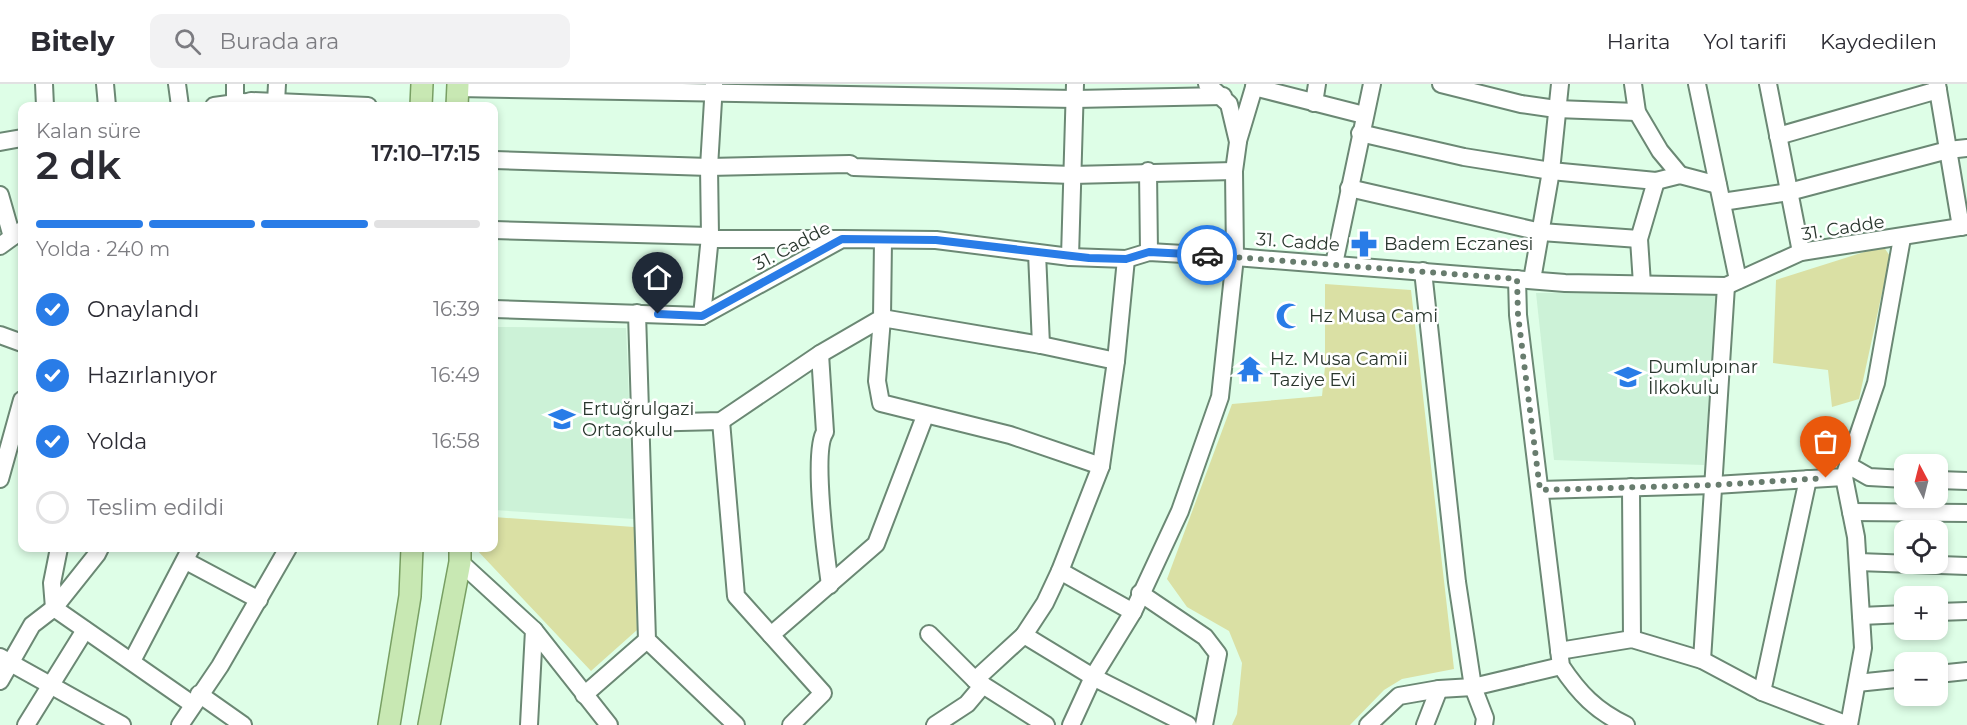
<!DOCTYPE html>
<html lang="tr">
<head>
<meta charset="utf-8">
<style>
	body { margin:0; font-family:Montserrat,sans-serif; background:#f2f2f3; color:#2b2b33; height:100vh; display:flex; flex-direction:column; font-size:22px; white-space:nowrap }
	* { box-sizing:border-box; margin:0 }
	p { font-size:20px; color:#7c7c81 }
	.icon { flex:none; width:33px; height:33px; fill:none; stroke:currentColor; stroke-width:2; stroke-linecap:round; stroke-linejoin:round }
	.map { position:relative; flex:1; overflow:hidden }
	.details { position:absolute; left:18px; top:18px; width:480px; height:450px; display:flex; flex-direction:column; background:#fff; border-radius:12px; box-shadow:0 3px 9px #0003 }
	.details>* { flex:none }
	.needle { width:39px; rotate:353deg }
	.buttons { position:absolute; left:1894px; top:370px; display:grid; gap:12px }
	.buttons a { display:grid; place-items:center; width:54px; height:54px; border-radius:12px; background:#fff; box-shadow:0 3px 9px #0003; font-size:30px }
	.pin { position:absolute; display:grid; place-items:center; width:51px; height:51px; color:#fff; margin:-62px -26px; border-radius:50% 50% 50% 0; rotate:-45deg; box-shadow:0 0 6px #0007 }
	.pin .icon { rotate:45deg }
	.courier { position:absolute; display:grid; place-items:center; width:60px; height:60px; margin:-30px; border:4px solid #297ce7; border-radius:50%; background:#fff; color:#222; box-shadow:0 2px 8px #0007 }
	.overview em { font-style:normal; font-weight:600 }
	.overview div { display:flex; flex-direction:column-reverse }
	.overview { display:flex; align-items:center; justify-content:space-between; height:102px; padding:0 18px }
	h1 { font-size:39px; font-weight:600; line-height:45px }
	.bar { display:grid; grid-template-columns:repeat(4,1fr); gap:9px 6px; align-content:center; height:72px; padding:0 18px }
	.bar i { height:8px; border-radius:4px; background:#e1e1e2 }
	.bar .active { background:#297ce7 }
	.bar p { grid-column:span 4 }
	ol { padding:0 18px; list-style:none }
	li { display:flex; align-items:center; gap:18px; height:66px }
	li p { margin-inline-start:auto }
	li .icon { padding:6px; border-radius:50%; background:#297ce7; color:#fff; stroke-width:4 }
	li:last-child { color:#7c7c81 }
	li i { width:33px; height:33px; border:3px solid #e1e1e2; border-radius:50% }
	header { display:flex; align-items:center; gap:36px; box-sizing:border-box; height:84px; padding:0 30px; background:#fff; border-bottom:2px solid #e1e1e2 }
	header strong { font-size:28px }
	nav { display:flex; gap:33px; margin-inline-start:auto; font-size:21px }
	.search { width:420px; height:54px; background:#f2f2f3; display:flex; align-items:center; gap:15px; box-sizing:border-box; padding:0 21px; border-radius:12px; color:#7c7c81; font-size:22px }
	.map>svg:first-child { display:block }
	.built { fill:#ccf2d7 }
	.green { fill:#dae0a4 }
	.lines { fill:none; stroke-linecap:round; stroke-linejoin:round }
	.minor-casing { stroke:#6b8874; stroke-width:20 }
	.major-casing { stroke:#789f63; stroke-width:24 }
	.minor { stroke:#fff; stroke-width:16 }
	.major { stroke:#c8e8b3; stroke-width:21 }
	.done { stroke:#687c6e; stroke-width:6; stroke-dasharray:0 10.8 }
	.route { stroke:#297ce7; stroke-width:8 }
	.labels { text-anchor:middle; stroke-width:5; stroke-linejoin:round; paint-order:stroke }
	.street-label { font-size:18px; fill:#29362d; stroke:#fff }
	.poi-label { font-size:18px; fill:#29362d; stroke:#fff; text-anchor:start }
</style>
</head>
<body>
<header>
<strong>Bitely</strong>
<div class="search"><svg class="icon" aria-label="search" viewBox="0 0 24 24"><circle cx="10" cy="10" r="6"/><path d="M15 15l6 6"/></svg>Burada ara</div>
<nav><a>Harita</a><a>Yol tarifi</a><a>Kaydedilen</a></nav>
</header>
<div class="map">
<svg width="1967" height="641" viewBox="0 0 1967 641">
	<rect width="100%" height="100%" fill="#defee7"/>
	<g class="built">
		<path d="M1718,208L1704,381L1554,376L1536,209Z"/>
		<path d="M494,243L626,244L634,435L494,426Z"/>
	</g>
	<g class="green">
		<path d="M1883,162L1890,172L1859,315L1832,323L1828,286L1773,279L1776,196Z"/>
		<path d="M1325,200L1411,206L1454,585L1402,595L1384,606L1350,641H1232L1237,630L1242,579L1229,547L1187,523L1167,495L1232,320L1322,312L1325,283Z"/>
		<path d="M494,433L634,443L637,546L591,587L475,464H494Z"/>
	</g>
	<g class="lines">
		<g class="minor-casing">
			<g id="minor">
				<path d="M44,0L45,22"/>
				<path d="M105,0L107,22"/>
				<path d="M177,0L180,22"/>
				<path d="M235,0V19"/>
				<path d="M1441,0L1521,20L1556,25L1637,28"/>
				<path d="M1633,0L1637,28L1660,67L1680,91"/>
				<path d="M1697,0L1738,196"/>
				<path d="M1768,0L1801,168"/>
				<path d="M1937,0L1961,143"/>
				<path d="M1254,3L1364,31"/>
				<path d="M458,4L1075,15L1223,12"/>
				<path d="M276,18L277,0"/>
				<path d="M1314,19L1317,0"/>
				<path d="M214,22L243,18"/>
				<path d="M234,22L251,17L368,22"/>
				<path d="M1360,49L1464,73L1551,87L1656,97L1680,91L1718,101"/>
				<path d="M1778,52L1938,6"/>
				<path d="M1238,57L1255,0"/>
				<path d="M0,58L22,54"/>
				<path d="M494,76L709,83L850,80L854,83L1072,91L1234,87"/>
				<path d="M1148,87L1149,168"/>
				<path d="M1349,104L1541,148L1639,155"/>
				<path d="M0,111L12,153"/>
				<path d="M1722,118L1789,108L1948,66L1967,64"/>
				<path d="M494,146L710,152L716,155H840"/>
				<path d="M0,162L22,146"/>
				<path d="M1037,169L1041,261"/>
				<path d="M1070,173L1075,0"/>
				<path d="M1334,180L1372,0"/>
				<path d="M1423,187L1457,498L1473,603L1485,634L1484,641"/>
				<path d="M1517,195L1518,231L1561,582C1579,609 1596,627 1626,641"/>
				<path d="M1532,196L1551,87L1560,0"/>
				<path d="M1642,200L1639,155L1656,97"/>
				<path d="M494,225L702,232L842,155L936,156L1070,173L1126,175L1149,168L1235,173L1565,199L1726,202L1801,168L1967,142"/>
				<path d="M637,229L647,556L736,641"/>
				<path d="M702,232L710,152L709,83L714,0"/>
				<path d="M0,251L22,259"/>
				<path d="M820,270L825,348C812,367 826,473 830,501"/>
				<path d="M721,337L736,512L823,609L791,641"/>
				<path d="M639,339L721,337L820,270L882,234L883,157"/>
				<path d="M1848,381L1869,393L1905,395"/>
				<path d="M1101,382L1010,351L881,319L877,297L882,234L1041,261L1116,277"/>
				<path d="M1844,393L1856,453L1863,564L1849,641"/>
				<path d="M0,395L22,316"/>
				<path d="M1938,396L1967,397"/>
				<path d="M1631,403L1632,555"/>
				<path d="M1540,406L1715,401L1844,393L1876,299L1902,154"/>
				<path d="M1851,428L1967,429"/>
				<path d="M59,464L52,499L54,524L192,620"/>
				<path d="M186,477L259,516"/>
				<path d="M460,478L534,546L529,641"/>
				<path d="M1858,478L1967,482"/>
				<path d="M1060,487L1101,382L1116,277L1126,175"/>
				<path d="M1140,509L1205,553L1218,570L1204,641"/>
				<path d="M1938,528L1967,527"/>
				<path d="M1861,532L1905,530"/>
				<path d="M534,546L609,641"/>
				<path d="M929,550L975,596L1046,641"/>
				<path d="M771,551L876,460L925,332"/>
				<path d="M1024,551L1093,593L1188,641"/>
				<path d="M1559,567L1632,555L1702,576L1762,608L1848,641"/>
				<path d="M0,573L122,641"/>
				<path d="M1702,576L1726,202"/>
				<path d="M132,577L191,464"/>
				<path d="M1938,590L1967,587"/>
				<path d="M975,596L1024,551L1045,519L1060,487L1133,528"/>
				<path d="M0,597L32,541L54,524L97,470L100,464"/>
				<path d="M1857,599L1905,594"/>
				<path d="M1762,608L1808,395"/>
				<path d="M199,610L243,641"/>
				<path d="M584,611L647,556"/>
				<path d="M26,641L85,546"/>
				<path d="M180,641L220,582L288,464"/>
				<path d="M935,641L967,620L983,601"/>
				<path d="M1071,641L1093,593L1133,528L1180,427L1220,313L1235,173L1234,87L1238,58L1229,20L1207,0"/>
				<path d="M1368,641L1399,612L1439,605L1473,603L1561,582"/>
				<path d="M1425,641L1439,605"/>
			</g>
		</g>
		<g class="major-casing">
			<g id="major">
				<path d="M421,22L422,0"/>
				<path d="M457,22L458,0"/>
				<path d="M389,641L410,512L412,464"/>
				<path d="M429,641L460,478V464"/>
			</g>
		</g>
		<use href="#minor" class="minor"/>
		<use href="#major" class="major"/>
	</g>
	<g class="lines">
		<path class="done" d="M1207,171L1517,195L1518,231L1540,406L1715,401L1826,394"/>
		<path class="route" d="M658,230L702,232L842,155L936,156L1089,174L1126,175L1149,168L1207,171"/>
	</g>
	<defs>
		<g id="pharmacy-bare" transform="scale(2.07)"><path d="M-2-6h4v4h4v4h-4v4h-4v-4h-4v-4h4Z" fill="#297ce7" stroke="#fff" stroke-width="2.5" paint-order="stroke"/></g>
		<g id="mosque-bare" transform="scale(2.07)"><path d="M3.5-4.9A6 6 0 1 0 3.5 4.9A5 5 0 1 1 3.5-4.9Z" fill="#297ce7" stroke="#fff" stroke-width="2.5" paint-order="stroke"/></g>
		<g id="temple-bare" transform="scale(2.07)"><path d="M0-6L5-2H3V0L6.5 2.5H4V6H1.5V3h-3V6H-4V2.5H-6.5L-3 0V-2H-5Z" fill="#297ce7" stroke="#fff" stroke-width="2.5" paint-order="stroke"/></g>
		<g id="school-bare" transform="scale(2.07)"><path d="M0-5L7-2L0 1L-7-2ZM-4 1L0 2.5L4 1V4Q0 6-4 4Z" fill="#297ce7" stroke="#fff" stroke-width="2.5" paint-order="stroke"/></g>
	</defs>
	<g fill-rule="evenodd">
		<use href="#pharmacy-bare" x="1364" y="160"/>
		<use href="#mosque-bare" x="1289" y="232"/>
		<use href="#temple-bare" x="1250" y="285"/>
		<use href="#school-bare" x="1628" y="293"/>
		<use href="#school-bare" x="562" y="335"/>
	</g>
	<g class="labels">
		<g class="street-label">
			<text transform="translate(1843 144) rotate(-9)" y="6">31. Cadde</text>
			<text transform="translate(1298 158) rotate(4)" y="6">31. Cadde</text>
			<text transform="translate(792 162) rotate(-28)" y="6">31. Cadde</text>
		</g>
		<g class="poi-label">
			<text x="1384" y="166">Badem Eczanesi</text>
			<text x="1309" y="238">Hz Musa Cami</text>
			<text x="1270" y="281">Hz. Musa Camii<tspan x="1270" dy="21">Taziye Evi</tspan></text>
			<text x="1648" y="289">Dumlupınar<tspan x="1648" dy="21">İlkokulu</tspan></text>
			<text x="582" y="331">Ertuğrulgazi<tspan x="582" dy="21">Ortaokulu</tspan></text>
		</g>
	</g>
</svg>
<div class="buttons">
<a><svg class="needle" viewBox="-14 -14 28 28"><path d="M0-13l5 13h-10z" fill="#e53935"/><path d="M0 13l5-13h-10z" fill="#7c7c81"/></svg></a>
<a><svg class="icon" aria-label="locate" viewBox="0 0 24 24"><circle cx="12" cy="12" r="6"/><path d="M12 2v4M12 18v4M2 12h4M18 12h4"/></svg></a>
<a>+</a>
<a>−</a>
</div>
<div class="pin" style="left:1826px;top:394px;background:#ea580c"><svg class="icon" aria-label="bag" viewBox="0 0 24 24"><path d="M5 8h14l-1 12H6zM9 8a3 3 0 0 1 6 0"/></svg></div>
<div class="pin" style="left:658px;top:230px;background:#1f2937"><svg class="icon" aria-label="home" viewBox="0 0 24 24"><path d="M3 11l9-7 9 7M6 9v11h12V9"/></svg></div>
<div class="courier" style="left:1207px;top:171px"><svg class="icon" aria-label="car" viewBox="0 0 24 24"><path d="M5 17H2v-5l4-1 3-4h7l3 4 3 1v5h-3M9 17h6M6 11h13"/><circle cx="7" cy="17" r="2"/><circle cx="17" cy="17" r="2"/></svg></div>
<section class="details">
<div class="overview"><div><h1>2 dk</h1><p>Kalan süre</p></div><em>17:10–17:15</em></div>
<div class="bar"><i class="active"></i><i class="active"></i><i class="active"></i><i></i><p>Yolda · 240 m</p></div>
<ol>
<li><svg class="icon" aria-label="check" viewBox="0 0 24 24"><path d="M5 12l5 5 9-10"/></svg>Onaylandı<p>16:39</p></li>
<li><svg class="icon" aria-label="check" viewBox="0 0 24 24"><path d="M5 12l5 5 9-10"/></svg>Hazırlanıyor<p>16:49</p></li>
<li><svg class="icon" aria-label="check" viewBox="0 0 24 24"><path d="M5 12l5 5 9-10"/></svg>Yolda<p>16:58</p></li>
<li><i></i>Teslim edildi</li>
</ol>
</section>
</div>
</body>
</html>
